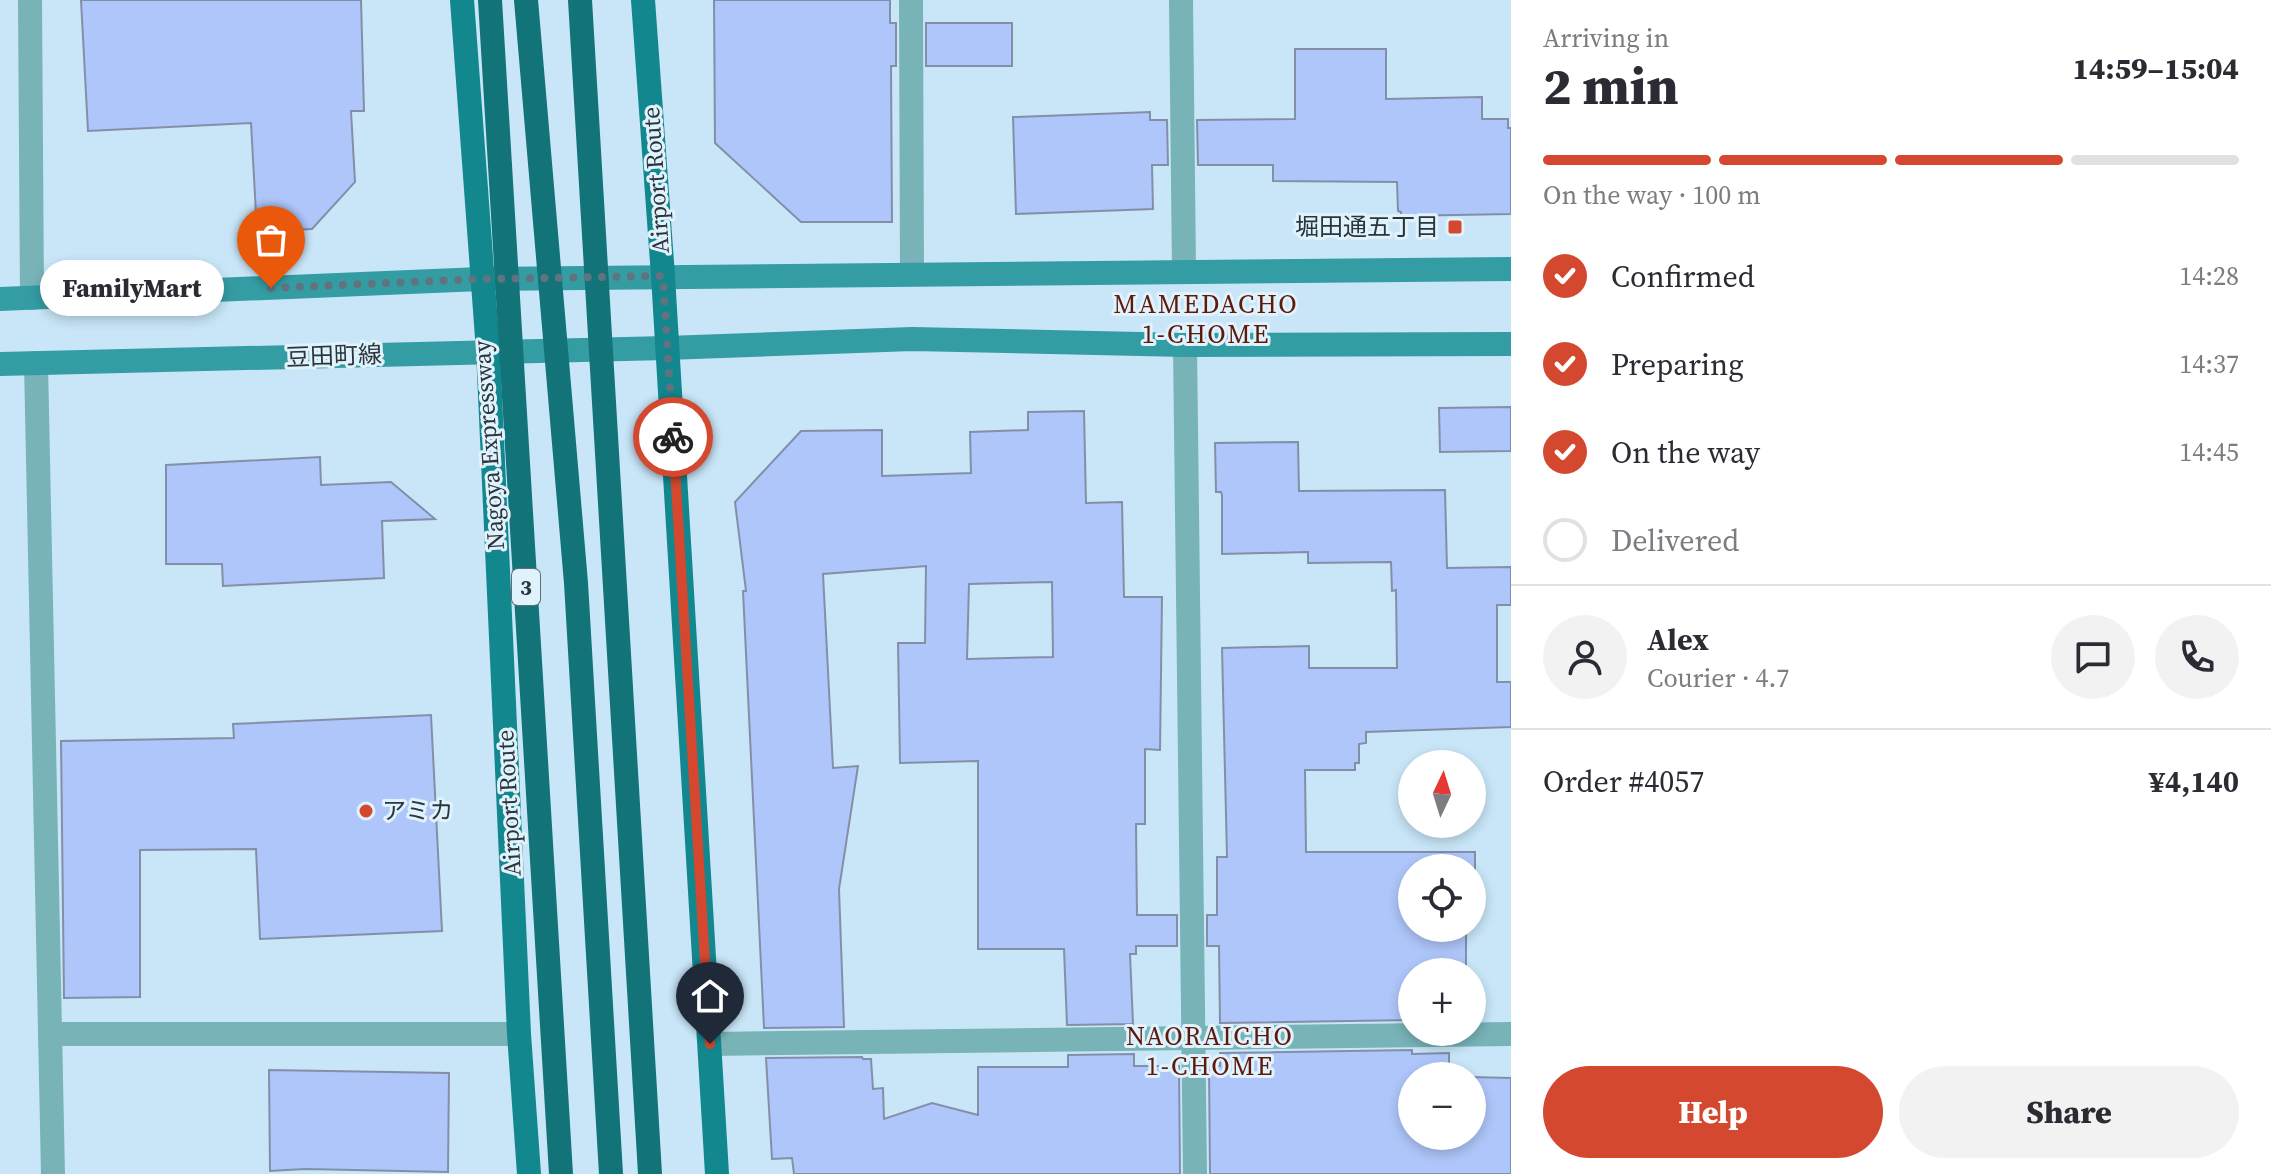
<!DOCTYPE html>
<html lang="en">
<head>
<meta charset="utf-8">
<style>
	body { margin:0; font-family:"Source Serif 4","Noto Sans JP",serif; background:#f2f2f3; color:#2b2b33; height:100vh; display:flex; flex-direction:column; font-size:30px; white-space:nowrap }
	* { box-sizing:border-box; margin:0 }
	p { font-size:26px; color:#7c7c81 }
	.icon { flex:none; width:44px; height:44px; fill:none; stroke:currentColor; stroke-width:2; stroke-linecap:round; stroke-linejoin:round }
	.map { position:relative; flex:1; overflow:hidden }
	.details { display:flex; flex-direction:column; background:#fff; width:760px }
	.details>* { flex:none }
	.needle { width:52px; rotate:4deg }
	.buttons { position:absolute; left:1398px; top:750px; display:grid; gap:16px }
	.buttons a { display:grid; place-items:center; width:88px; height:88px; border-radius:50%; background:#fff; box-shadow:0 4px 12px #0003; font-size:40px }
	.pin { position:absolute; display:grid; place-items:center; width:68px; height:68px; color:#fff; margin:-82px -34px; border-radius:50% 50% 50% 0; rotate:-45deg; box-shadow:0 0 8px #0007 }
	.pin .icon { rotate:45deg }
	.courier { position:absolute; display:grid; place-items:center; width:80px; height:80px; margin:-40px; border:6px solid #d4482f; border-radius:50%; background:#fff; color:#222; box-shadow:0 2px 10px #0007 }
	.bubble { position:absolute; height:56px; border-radius:28px; background:#fff; box-shadow:0 4px 12px #0003; font-size:26px; font-weight:800; line-height:56px; text-align:center }
	.head em { font-style:normal; font-weight:800 }
	.head div { display:flex; flex-direction:column-reverse }
	.head { display:flex; align-items:center; justify-content:space-between; height:136px; padding:0 32px }
	h1 { font-size:52px; font-weight:800; line-height:60px }
	.bar { display:grid; grid-template-columns:repeat(4,1fr); gap:12px 8px; align-content:center; height:96px; padding:0 32px }
	.bar i { height:10px; border-radius:6px; background:#e1e1e2 }
	.bar .on { background:#d4482f }
	.bar p { grid-column:span 4 }
	.line { display:flex; align-items:center; gap:20px; padding:0 32px; border-top:2px solid #e1e1e2 }
	.line div { flex:1 }
	.round { display:grid; place-items:center; flex:none; width:84px; height:84px; border-radius:42px; background:#f2f2f3 }
	ol { padding:0 32px; list-style:none }
	li { display:flex; align-items:center; gap:24px; height:88px }
	li p { margin-inline-start:auto }
	li .icon { padding:8px; border-radius:50%; background:#d4482f; color:#fff; stroke-width:4 }
	li:last-child { color:#7c7c81 }
	li i { width:44px; height:44px; border:4px solid #e1e1e2; border-radius:50% }
	.cta { display:flex; gap:16px; margin-top:auto; padding:16px 32px }
	.cta a { flex:1; height:92px; border-radius:48px; background:#d4482f; color:#fff; font-size:32px; font-weight:800; line-height:92px; text-align:center }
	.cta a+a { background:#f2f2f3; color:#2b2b33 }
	main { display:flex; flex:1; min-height:0 }
	.map>svg:first-child { display:block }
	.building { fill:#aec6f9; stroke:#838fa8; stroke-width:2; fill-rule:evenodd }
	.lines { fill:none; stroke-linecap:round; stroke-linejoin:round }
	.street { stroke:#78b3b8; stroke-width:24 }
	.secondary { stroke:#349ca3; stroke-width:24 }
	.primary { stroke:#13878e; stroke-width:24 }
	.highway-bridge { stroke:#127379; stroke-width:24 }
	.done { stroke:#61737e; stroke-width:8; stroke-dasharray:0 14.4 }
	.route { stroke:#d4482f; stroke-width:10 }
	.poi-dot { fill:#d4482f; stroke:#e0f2fc; stroke-width:3 }
	.labels { text-anchor:middle; stroke-width:6; stroke-linejoin:round; paint-order:stroke }
	.shield { fill:#e0f2fc; stroke:#616e76; stroke-width:2 }
	.shield-label { font-size:22px; font-weight:bold; fill:#2a353c }
	.street-label { font-size:24px; fill:#2a353c; stroke:#e0f2fc }
	.poi-label { font-size:24px; fill:#2a353c; stroke:#e0f2fc; text-anchor:end }
	.neighbourhood-label { font-size:26px; letter-spacing:2px; fill:#5c190c; stroke:#e0f2fc }
</style>
</head>
<body>
<main>
<div class="map">
<svg width="1511" height="1174" viewBox="0 0 1511 1174">
	<rect width="100%" height="100%" fill="#c8e6f8"/>
	<g class="building">
		<path d="M81,0H361L364,111H351L355,182L312,229L257,232L251,123L88,131Z"/>
		<path d="M714,0H890V23H896V66H891L892,222H801L715,143Z"/>
		<rect x="926" y="23" width="86" height="43"/>
		<path d="M1295,49H1386V99L1482,97V119H1508V128H1511V214L1401,216V212L1398,211L1397,182L1273,181V165H1198L1197,120L1295,119Z"/>
		<path d="M1150,112V120H1167L1168,165H1152L1153,209L1016,214L1013,117Z"/>
		<path d="M1511,407V451L1440,452L1439,408Z"/>
		<path d="M1084,411L1086,503L1122,502L1124,597H1162L1160,750L1145,749V824H1136L1137,915H1177V946H1136V954H1130L1133,1024L1067,1025L1064,949H978V761L900,763L898,643H925L926,566L823,574L833,768L858,766L839,889L844,1027L764,1028L743,591H746L735,502L801,431L882,430V476L971,473L970,432L1028,430V412ZM1052,582L1053,657L967,659L969,584Z"/>
		<path d="M1298,442L1299,491L1445,490L1447,568L1511,567V605H1497V682H1511V727L1366,732V743L1359,744V763H1355V770H1305L1306,852H1475V896H1472V868H1412V928H1466V972H1412V1020L1220,1023L1219,946H1207V915H1217V857H1227L1222,648L1309,646V668H1397L1396,590L1392,591L1391,562L1308,563V552L1222,554V495L1221,492H1216L1215,443Z"/>
		<path d="M320,457L321,485L391,482L435,519L382,521L384,578L223,586L222,564H166V465Z"/>
		<path d="M431,715L442,931L260,939L256,849L140,850V997L64,998L61,741L234,738L233,724Z"/>
		<path d="M1412,1050V1054L1449,1053V1076H1412V1136H1472V1077L1511,1078V1174H1210L1209,1066H1220V1053Z"/>
		<path d="M1134,1054V1066H1179L1180,1174H794L792,1158L772,1159L766,1058L862,1057L863,1059H871L873,1089L883,1088L884,1119L932,1103L978,1115V1067H1068V1055Z"/>
		<path d="M269,1070L449,1073L448,1172L305,1169L270,1171Z"/>
	</g>
	<g class="lines">
		<g class="street">
			<path d="M30,0L32,298"/>
			<path d="M911,0L912,274"/>
			<path d="M1181,0L1184,270"/>
			<path d="M1185,345L1195,1174"/>
			<path d="M36,363L53,1174"/>
			<path d="M50,1034H519"/>
			<path d="M710,1044L1511,1034"/>
		</g>
		<g class="secondary">
			<path d="M0,299L481,279L1511,269"/>
			<path d="M0,364L667,348L912,339L1185,345L1511,344"/>
		</g>
		<g class="primary">
			<path d="M462,0L488,351L519,1034L529,1174"/>
			<path d="M643,0L663,276L717,1174"/>
		</g>
		<g class="highway-bridge">
			<path d="M490,0L561,1174"/>
			<path d="M526,0L576,583L611,1174"/>
			<path d="M580,0L650,1174"/>
		</g>
	</g>
	<g class="lines">
		<path class="done" d="M271,288L481,279L663,276L673,437"/>
		<path class="route" d="M673,437L710,1044"/>
	</g>
	<g class="poi-dot">
		<rect x="1447" y="219" width="16" height="16" rx="4"/>
		<circle cx="366" cy="811" r="8"/>
	</g>
	<g class="labels">
		<rect class="shield" x="512" y="569" width="28" height="36" rx="6"/>
		<g class="shield-label">
			<text x="526" y="595">3</text>
		</g>
		<g class="street-label">
			<text transform="translate(656 180) rotate(-94)" y="8">Airport Route</text>
			<text transform="translate(334 356) rotate(-2)" y="8">豆田町線</text>
			<text transform="translate(489 445) rotate(-94)" y="8">Nagoya Expressway</text>
			<text transform="translate(509 803) rotate(-93)" y="8">Airport Route</text>
		</g>
		<g class="poi-label">
			<text x="1439" y="235">堀田通五丁目</text>
			<text x="382" y="819" text-anchor="start">アミカ</text>
		</g>
		<g class="neighbourhood-label">
			<text x="1206" y="313">MAMEDACHO<tspan x="1206" dy="30">1-CHOME</tspan></text>
			<text x="1210" y="1045">NAORAICHO<tspan x="1210" dy="30">1-CHOME</tspan></text>
		</g>
	</g>
</svg>
<div class="buttons">
<a><svg class="needle" viewBox="-14 -14 28 28"><path d="M0-13l5 13h-10z" fill="#e53935"/><path d="M0 13l5-13h-10z" fill="#7c7c81"/></svg></a>
<a><svg class="icon" aria-label="locate" viewBox="0 0 24 24"><circle cx="12" cy="12" r="6"/><path d="M12 2v4M12 18v4M2 12h4M18 12h4"/></svg></a>
<a>+</a>
<a>−</a>
</div>
<div class="pin" style="left:271px;top:288px;background:#ea580c"><svg class="icon" aria-label="bag" viewBox="0 0 24 24"><path d="M5 8h14l-1 12H6zM9 8a3 3 0 0 1 6 0"/></svg></div>
<div class="pin" style="left:710px;top:1044px;background:#1f2937"><svg class="icon" aria-label="home" viewBox="0 0 24 24"><path d="M3 11l9-7 9 7M6 9v11h12V9"/></svg></div>
<div class="courier" style="left:673px;top:437px"><svg class="icon" aria-label="bike" viewBox="0 0 24 24"><circle cx="6" cy="16" r="4"/><circle cx="18" cy="16" r="4"/><path d="M6 16l4-8h5l3 8M10 8l3 8H6M13 5h3"/></svg></div>
<div class="bubble" style="left:40px;top:260px;width:184px">FamilyMart</div>
</div>
<section class="details">
<div class="head"><div><h1>2 min</h1><p>Arriving in</p></div><em>14:59–15:04</em></div>
<div class="bar"><i class="on"></i><i class="on"></i><i class="on"></i><i></i><p>On the way · 100 m</p></div>
<ol>
<li><svg class="icon" aria-label="check" viewBox="0 0 24 24"><path d="M5 12l5 5 9-10"/></svg>Confirmed<p>14:28</p></li>
<li><svg class="icon" aria-label="check" viewBox="0 0 24 24"><path d="M5 12l5 5 9-10"/></svg>Preparing<p>14:37</p></li>
<li><svg class="icon" aria-label="check" viewBox="0 0 24 24"><path d="M5 12l5 5 9-10"/></svg>On the way<p>14:45</p></li>
<li><i></i>Delivered</li>
</ol>
<div class="line" style="height:144px"><a class="round"><svg class="icon" aria-label="person" viewBox="0 0 24 24"><circle cx="12" cy="8" r="4"/><path d="M4 21q1-7 8-7t8 7"/></svg></a><div><b>Alex</b><p>Courier · 4.7</p></div><a class="round"><svg class="icon" aria-label="chat" viewBox="0 0 24 24"><path d="M4 5h16v11H9l-5 4z"/></svg></a><a class="round"><svg class="icon" aria-label="phone" viewBox="0 0 24 24"><path d="M5 4h4l2 5-3 2q2 4 5 5l2-3 5 2v4C11 20 4 13 5 4z"/></svg></a></div>
<div class="line" style="height:104px"><div>Order #4057</div><b>¥4,140</b></div>
<div class="cta"><a>Help</a><a>Share</a></div>
</section>
</main>
</body>
</html>
